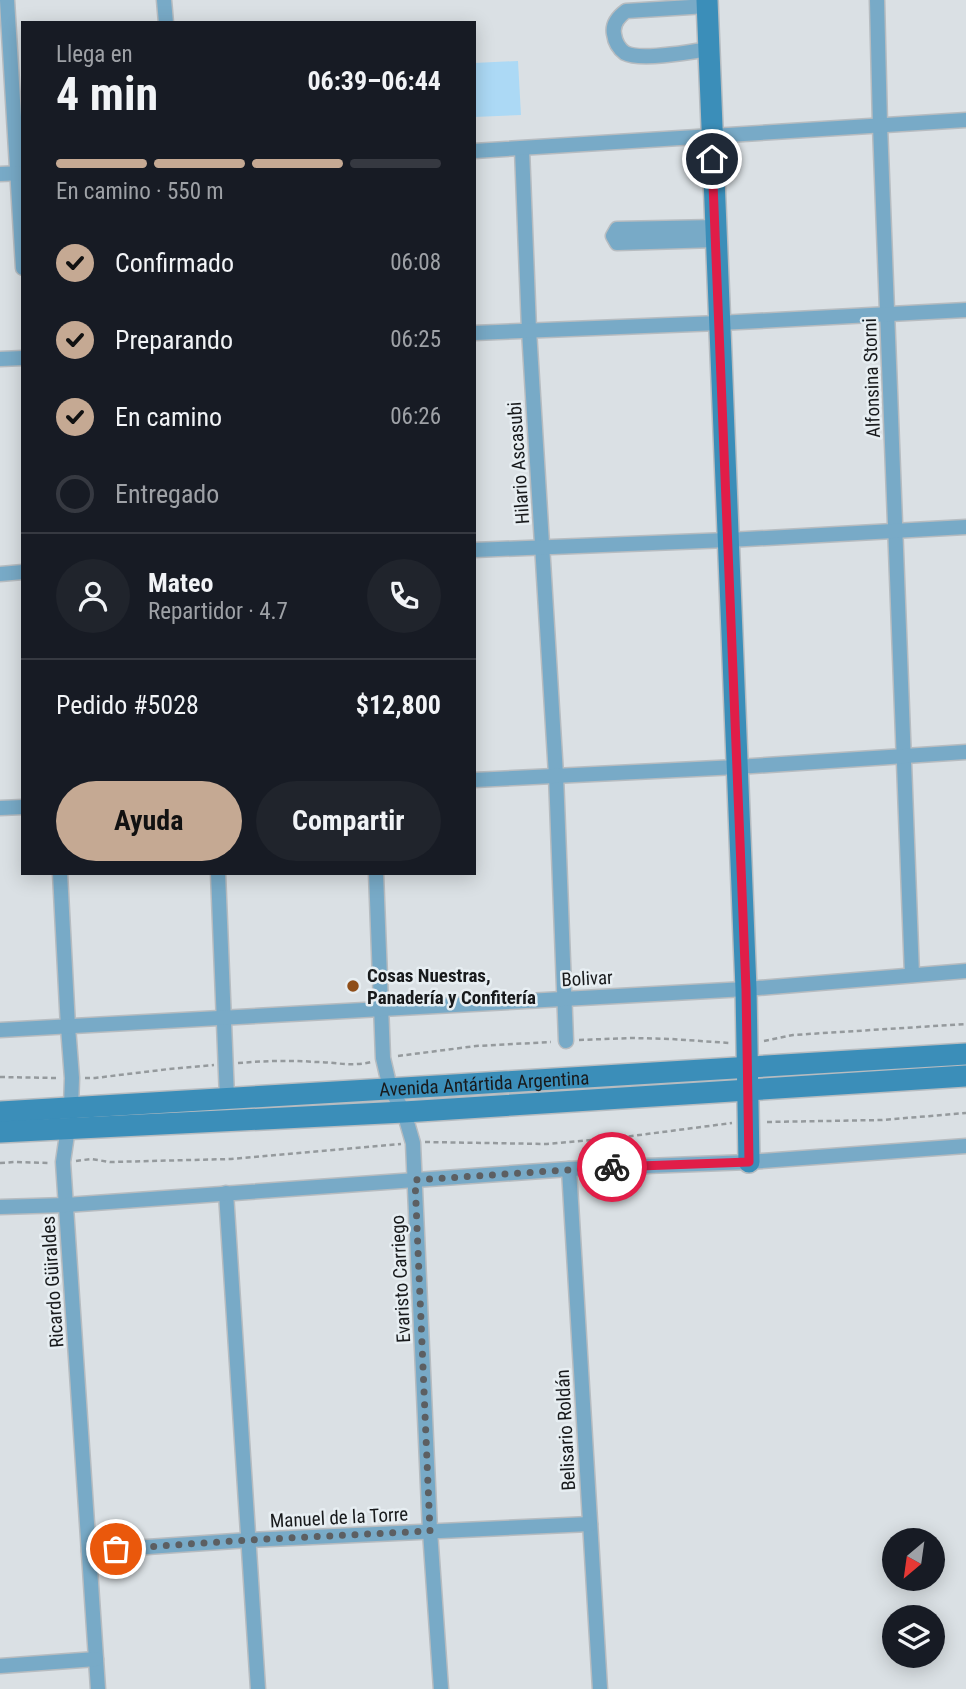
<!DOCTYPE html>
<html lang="es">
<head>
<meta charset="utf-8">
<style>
	body { margin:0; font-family:"Roboto Condensed",sans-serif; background:#20242c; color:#f1f3f6; height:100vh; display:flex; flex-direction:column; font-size:26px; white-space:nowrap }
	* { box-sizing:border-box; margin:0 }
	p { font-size:23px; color:#9ea1a6 }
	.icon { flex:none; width:38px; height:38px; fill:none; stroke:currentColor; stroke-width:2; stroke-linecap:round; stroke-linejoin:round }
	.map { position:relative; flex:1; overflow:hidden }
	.side { position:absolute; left:21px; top:21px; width:455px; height:854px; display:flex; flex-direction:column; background:#171b24; border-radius:0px; box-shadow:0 4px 18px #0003 }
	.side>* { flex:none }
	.needle { width:46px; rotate:209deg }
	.buttons { position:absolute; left:882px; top:1528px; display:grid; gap:14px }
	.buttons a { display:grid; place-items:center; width:63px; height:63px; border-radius:50%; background:#171b24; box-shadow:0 4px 18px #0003; font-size:35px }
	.pin { position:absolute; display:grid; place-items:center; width:60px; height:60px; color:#fff; margin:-30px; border:4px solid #fff; border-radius:50%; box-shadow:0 2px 7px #0007 }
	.courier { position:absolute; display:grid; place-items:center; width:70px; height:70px; margin:-35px; border:5px solid #e11d48; border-radius:50%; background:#fff; color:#222; box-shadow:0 2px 9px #0007 }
	.head em { font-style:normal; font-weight:700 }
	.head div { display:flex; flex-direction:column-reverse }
	.head { display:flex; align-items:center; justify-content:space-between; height:119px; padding:0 35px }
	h1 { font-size:46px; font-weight:700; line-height:52px }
	.bar { display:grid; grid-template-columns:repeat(4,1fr); gap:10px 7px; align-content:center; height:84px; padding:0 35px }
	.bar i { height:9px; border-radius:5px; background:#363941 }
	.bar .current { background:#c5a993 }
	.bar p { grid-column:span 4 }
	.line { display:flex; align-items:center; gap:18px; padding:0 35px; border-top:2px solid #363941 }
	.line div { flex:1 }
	.round { display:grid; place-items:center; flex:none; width:74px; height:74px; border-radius:37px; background:#20242c }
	ol { padding:0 35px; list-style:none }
	li { display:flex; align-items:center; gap:21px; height:77px }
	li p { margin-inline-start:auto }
	li .icon { padding:7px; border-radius:50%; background:#c5a993; color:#111; stroke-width:4 }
	li:last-child { color:#9ea1a6 }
	li i { width:38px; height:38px; border:4px solid #363941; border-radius:50% }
	.button { display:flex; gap:14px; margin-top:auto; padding:14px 35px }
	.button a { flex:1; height:80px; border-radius:42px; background:#c5a993; color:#111; font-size:28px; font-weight:700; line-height:80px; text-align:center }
	.button a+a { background:#20242c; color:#f1f3f6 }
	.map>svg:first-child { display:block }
	.garden { fill:#acd9f5 }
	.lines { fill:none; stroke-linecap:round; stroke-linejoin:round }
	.street-casing { stroke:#b7bcc0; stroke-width:17 }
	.secondary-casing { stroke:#b7bcc0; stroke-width:24 }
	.path { stroke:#959a9d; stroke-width:2.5; stroke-dasharray:5 3.5; stroke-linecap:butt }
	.street { stroke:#78aac7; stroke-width:14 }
	.secondary { stroke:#3b8eb9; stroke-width:21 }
	.done { stroke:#5c5f62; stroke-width:7; stroke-dasharray:0 12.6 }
	.route { stroke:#e11d48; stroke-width:9 }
	.poi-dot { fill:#8f4e19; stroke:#e7eef2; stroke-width:2.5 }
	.labels { text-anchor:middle; stroke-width:5; stroke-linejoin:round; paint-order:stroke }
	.street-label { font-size:19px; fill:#181a1c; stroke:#e7eef2 }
	.poi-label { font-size:19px; font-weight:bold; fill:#181a1c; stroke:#e7eef2; text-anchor:start }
</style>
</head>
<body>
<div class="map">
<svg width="966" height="1689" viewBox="0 0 966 1689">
	<rect width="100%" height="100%" fill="#dae0e4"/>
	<path class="garden" d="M518,61L521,115L474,117V63Z"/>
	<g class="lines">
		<g class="street-casing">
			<g id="street">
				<path d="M7,0L23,268"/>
				<path d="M164,0L166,23"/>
				<path d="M877,0L880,125L912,975"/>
				<path d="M707,6L626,11C618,17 612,24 614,34C615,42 618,48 625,53C640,61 691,52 709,49"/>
				<path d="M522,149L529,330L556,775L566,1041"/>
				<path d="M474,151L966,120"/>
				<path d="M0,174L23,173"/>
				<path d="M715,227L617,229L613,236L617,243L716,240"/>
				<path d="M474,333L719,323L966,310"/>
				<path d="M0,359L23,358"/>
				<path d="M474,550L728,540L966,527"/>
				<path d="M0,574L23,572"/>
				<path d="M474,780L737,767L966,752"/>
				<path d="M0,808L23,807"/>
				<path d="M60,873L68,1027L72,1078L71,1107L63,1162L98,1689"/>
				<path d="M218,873L227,1098"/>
				<path d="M376,873L383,1058L390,1088L404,1112L413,1143L430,1531L441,1689"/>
				<path d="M0,1030L746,989L966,971"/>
				<path d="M569,1169L600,1689"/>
				<path d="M226,1193L258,1689"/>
				<path d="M0,1207L66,1205L569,1169L749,1162L966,1146"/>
				<path d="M89,1551L249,1540L590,1524"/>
				<path d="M0,1666L96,1659"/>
			</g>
		</g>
		<g class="secondary-casing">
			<g id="secondary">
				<path d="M707,0L746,989L749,1162"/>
				<path id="s1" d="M0,1112C322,1091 644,1076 966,1054"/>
				<path d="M0,1132L404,1112L966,1076"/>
			</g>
		</g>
		<g class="path">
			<path d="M579,1040L633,1038L671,1039L729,1043"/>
			<path d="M764,1041L793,1035L966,1024"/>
			<path d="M398,1056L476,1046L551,1042"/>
			<path d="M238,1063C264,1061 290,1060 316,1062C334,1062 352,1067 371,1062"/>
			<path d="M0,1077L57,1078"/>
			<path d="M85,1078H95L169,1069L214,1065"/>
			<path d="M767,1122L882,1120L966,1113"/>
			<path d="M425,1142L547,1144L624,1137L732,1123"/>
			<path d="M76,1161L91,1159L110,1162L231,1159L401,1144"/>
			<path d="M0,1163L15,1162L49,1163"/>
		</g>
		<use href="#street" class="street"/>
		<use href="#secondary" class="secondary"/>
	</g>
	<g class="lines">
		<path class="done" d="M116,1549L248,1540L430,1531L415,1180L612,1167"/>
		<path class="route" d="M612,1167L749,1162L746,989L712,159"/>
	</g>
	<circle class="poi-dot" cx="353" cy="986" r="7"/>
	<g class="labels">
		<g class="street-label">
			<text transform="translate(871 378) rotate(-92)" y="7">Alfonsina Storni</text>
			<text transform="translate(518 463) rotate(-94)" y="7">Hilario Ascasubi</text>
			<text transform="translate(587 978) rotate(-3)" y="7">Bolivar</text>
			<text dy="7" stroke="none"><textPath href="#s1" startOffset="485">Avenida Antártida Argentina</textPath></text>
			<text transform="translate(400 1279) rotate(-93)" y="7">Evaristo Carriego</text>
			<text transform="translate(52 1282) rotate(-94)" y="7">Ricardo Güiraldes</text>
			<text transform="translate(565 1430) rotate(-93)" y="7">Belisario Roldán</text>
			<text transform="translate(339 1517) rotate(-3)" y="7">Manuel de la Torre</text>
		</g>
		<g class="poi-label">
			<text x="367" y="982">Cosas Nuestras,<tspan x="367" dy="22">Panadería y Confitería</tspan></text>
		</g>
	</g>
</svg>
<div class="buttons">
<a><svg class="needle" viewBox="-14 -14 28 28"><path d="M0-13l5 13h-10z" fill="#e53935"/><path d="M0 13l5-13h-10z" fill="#9ea1a6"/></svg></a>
<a><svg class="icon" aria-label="layers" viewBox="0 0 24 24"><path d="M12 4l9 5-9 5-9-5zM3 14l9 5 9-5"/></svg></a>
</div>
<div class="pin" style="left:116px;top:1549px;background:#ea580c"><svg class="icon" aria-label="bag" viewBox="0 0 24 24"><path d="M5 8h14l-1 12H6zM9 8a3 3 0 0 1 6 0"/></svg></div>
<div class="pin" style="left:712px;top:159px;background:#1f2937"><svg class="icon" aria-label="home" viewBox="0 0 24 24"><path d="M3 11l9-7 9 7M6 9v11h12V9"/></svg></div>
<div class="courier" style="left:612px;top:1167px"><svg class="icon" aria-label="bike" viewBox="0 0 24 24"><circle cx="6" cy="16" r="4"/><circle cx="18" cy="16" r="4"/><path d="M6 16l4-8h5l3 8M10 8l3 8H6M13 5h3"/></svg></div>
<section class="side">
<div class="head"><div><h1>4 min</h1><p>Llega en</p></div><em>06:39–06:44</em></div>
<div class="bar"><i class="current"></i><i class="current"></i><i class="current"></i><i></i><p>En camino · 550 m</p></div>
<ol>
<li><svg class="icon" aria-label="check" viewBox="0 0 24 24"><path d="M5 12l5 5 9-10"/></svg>Confirmado<p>06:08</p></li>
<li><svg class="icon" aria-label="check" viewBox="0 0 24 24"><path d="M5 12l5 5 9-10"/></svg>Preparando<p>06:25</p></li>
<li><svg class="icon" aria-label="check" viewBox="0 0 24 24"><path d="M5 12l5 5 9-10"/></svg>En camino<p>06:26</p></li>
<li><i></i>Entregado</li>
</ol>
<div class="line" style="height:126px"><a class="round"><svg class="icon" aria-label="person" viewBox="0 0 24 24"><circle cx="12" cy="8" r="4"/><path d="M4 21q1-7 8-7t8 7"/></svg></a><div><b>Mateo</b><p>Repartidor · 4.7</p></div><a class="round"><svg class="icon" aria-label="phone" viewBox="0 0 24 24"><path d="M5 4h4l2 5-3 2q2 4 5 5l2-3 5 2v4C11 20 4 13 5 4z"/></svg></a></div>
<div class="line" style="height:91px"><div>Pedido #5028</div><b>$12,800</b></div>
<div class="button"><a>Ayuda</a><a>Compartir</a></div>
</section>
</div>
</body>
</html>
